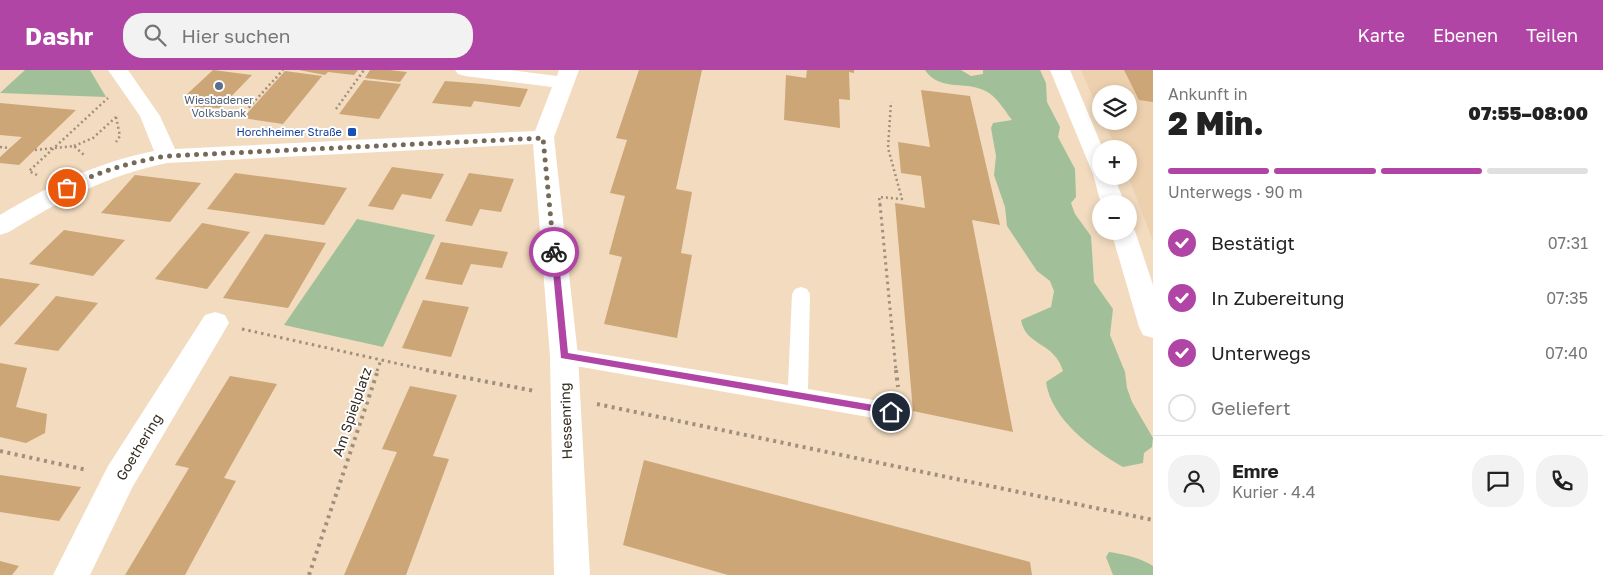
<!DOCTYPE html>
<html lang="de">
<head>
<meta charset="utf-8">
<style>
	body { margin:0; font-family:"Golos Text",sans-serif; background:#f2f2f2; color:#222; height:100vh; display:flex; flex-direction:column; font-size:19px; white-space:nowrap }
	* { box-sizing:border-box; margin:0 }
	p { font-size:16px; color:#767676 }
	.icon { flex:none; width:28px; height:28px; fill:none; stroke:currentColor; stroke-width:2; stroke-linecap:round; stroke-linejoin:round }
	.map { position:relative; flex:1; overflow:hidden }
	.drawer { display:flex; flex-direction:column; background:#fff; width:450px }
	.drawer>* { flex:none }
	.tools { position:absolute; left:1092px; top:15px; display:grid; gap:10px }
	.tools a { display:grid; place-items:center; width:45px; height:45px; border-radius:50%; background:#fff; box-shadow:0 2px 8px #0003; font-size:25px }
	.pin { position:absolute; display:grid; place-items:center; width:42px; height:42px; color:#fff; margin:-21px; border:2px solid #fff; border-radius:50%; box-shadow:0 1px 5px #0007 }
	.courier { position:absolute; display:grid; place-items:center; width:50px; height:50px; margin:-25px; border:4px solid #b045a5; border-radius:50%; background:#fff; color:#222; box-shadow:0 1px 6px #0007 }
	.headline em { font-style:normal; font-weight:800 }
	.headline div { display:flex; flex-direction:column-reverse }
	.headline { display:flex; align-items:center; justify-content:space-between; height:85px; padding:0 15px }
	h1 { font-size:32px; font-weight:800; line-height:38px }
	.bar { display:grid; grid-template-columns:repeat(4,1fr); gap:8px 5px; align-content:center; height:60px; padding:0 15px }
	.bar i { height:6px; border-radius:4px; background:#e0e0e0 }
	.bar .selected { background:#b045a5 }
	.bar p { grid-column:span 4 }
	.line { display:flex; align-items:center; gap:12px; padding:0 15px; border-top:1px solid #e0e0e0 }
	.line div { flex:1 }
	.round { display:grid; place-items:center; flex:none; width:52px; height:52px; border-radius:20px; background:#f2f2f2 }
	ol { padding:0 15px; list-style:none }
	li { display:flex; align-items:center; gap:15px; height:55px }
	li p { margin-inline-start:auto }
	li .icon { padding:5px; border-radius:50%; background:#b045a5; color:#fff; stroke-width:4 }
	li:last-child { color:#767676 }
	li i { width:28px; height:28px; border:2px solid #e0e0e0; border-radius:50% }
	header { display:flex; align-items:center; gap:30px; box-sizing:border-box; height:70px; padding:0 25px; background:#b045a5; color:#fff }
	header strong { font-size:24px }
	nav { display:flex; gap:28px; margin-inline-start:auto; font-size:18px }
	.search { width:350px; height:45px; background:#f2f2f2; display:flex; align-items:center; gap:12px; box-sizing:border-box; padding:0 18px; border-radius:20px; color:#767676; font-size:19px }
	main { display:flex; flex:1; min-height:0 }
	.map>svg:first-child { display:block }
	.built { fill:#edd1af }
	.green { fill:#a1c099 }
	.building { fill:#cca676 }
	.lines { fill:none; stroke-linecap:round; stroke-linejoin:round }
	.path-far2 { stroke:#a08f7b; stroke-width:2.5; stroke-dasharray:2 3; stroke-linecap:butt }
	.path-far1 { stroke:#a08f7b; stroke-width:3; stroke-dasharray:2.5 4; stroke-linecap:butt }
	.path { stroke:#a08f7b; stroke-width:4; stroke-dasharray:3 4.5; stroke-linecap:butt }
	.service { fill:#fff; fill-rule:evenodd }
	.minor { fill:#fff; fill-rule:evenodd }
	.tertiary { fill:#fff; fill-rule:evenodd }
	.route { fill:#b045a5 }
	.done { stroke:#766958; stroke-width:5; stroke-dasharray:0 9 }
	.service-dot { fill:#5c6f8a; stroke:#fff; stroke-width:2 }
	.transit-dot { fill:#1a4fb4; stroke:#fff; stroke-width:2 }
	.labels { text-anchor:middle; stroke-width:4; stroke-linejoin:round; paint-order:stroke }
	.far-service-label { font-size:11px; fill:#4e5e75; stroke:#fff }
	.far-transit-label { font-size:11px; fill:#164399; stroke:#fff; text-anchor:end }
	.street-label { font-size:14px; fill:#332b20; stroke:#fff }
</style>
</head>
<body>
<header>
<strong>Dashr</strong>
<div class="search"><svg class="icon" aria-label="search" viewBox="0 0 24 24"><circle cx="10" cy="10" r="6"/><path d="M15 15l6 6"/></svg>Hier suchen</div>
<nav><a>Karte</a><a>Ebenen</a><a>Teilen</a></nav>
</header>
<main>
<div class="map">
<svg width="1153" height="505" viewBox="0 0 1153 505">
	<rect width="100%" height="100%" fill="#f2dbbf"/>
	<path class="built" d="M1081,0H1153V171L1128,106L1129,79H1116L1104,51H1129V24H1101V46Z"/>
	<g class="green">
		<path d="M25,0H90L106,27L0,23Z"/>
		<path d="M925,0H961L971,6L983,4V0H1040L1046,13L1047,32L1060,57L1058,67L1075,99L1076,127L1071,133L1075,144L1091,166L1094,212L1113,239L1110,265L1125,302L1127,318L1132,332L1153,368L1152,377L1144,383L1143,393L1123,397C1092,379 1051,349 1046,312L1063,301C1054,271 1026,277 1021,250L1051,237L1054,221L1050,211L1037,201L1007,156L1005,137L994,105L996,86L991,58L993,53L1012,50C1005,41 998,29 989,23C969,9 940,23 925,0Z"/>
		<path d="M357,149L435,165L383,277L284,255Z"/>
		<path d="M1109,482C1123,484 1141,488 1153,496V505H1113L1106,487Z"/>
	</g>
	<g class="building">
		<path d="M213,0L252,5L220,38L194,37L201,29L185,26Z"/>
		<path d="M299,0H358L354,5L328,2L325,5Z"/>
		<path d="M370,0H390L407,2L400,12L365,8Z"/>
		<path d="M639,0H702L676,119L692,122L681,183L692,185L677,268L604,254L622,187L609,184L625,126L610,123L627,70L616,68Z"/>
		<path d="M807,0H854V3L849,2L850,30L839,29L840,58L784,50L786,5L806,8Z"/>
		<path d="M1124,0H1153V32L1139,30Z"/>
		<path d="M285,1L322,6L283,54L243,48Z"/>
		<path d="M364,10L401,14L379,49L339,44Z"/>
		<path d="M445,11L483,14L528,19L520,37L474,31L471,37L432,33Z"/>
		<path d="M921,20L970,26L1000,155L972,150L1013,362L913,341L895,133L925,138L921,106L901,103L898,72L930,77Z"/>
		<path d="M0,33L76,40L19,95L0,93V87L22,67L0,65Z"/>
		<path d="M392,97L444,104L431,129L402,124L393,140L368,136Z"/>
		<path d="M235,103L290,110L347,118L324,155L207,139Z"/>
		<path d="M469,103L514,109L501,142L480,139L472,156L445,151Z"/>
		<path d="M135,105L201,113L170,152L101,143Z"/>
		<path d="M202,153L250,162L207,219L155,209Z"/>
		<path d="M64,160L125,170L93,206L29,194Z"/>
		<path d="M265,164L326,173L288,238L223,228Z"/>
		<path d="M441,172L508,182L502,198L471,194L462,215L425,209Z"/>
		<path d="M0,208L40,214L0,257Z"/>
		<path d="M56,226L98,233L58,281L14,274Z"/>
		<path d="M423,230L469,237L451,287L402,278Z"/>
		<path d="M0,293L27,298L16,337L47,344L45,363L26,373L0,367Z"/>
		<path d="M230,306L277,314L224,408L236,411L185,505H125L189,398L175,395Z"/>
		<path d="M410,316L457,325L433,386L449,389L406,505H344L397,382L382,379Z"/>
		<path d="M644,390L1030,492L1032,505H728L623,475Z"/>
		<path d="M0,405L81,417L59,451L0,442Z"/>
		<path d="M0,491L19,496L12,505H0Z"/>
	</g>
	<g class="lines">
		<g class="path-far2">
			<path d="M336,39L364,0"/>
			<path d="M242,45L283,0"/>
			<path d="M116,47L120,66L116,72"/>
			<path d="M74,76L93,68L116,47"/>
			<path d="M0,77L10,78"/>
			<path d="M35,80L74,76L84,85"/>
			<path d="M37,105L29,101L108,28"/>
			<path d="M880,135L879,127L902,129L888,78L891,32"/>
		</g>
		<g class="path-far1">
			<path d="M880,134L896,301"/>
			<path d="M242,259L431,301"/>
			<path d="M377,301L381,290"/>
		</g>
		<g class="path">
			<path d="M426,300L535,321"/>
			<path d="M896,300L898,317"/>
			<path d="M597,334L1153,450"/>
			<path d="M0,381L87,400"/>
			<path d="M309,505L378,300"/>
		</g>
		<path class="service" d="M801,217L807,219L810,224L808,319L891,333L898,336L901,342L898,348L891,351L564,294L557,292L554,286L557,280L564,278L788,315L792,224L795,219Z"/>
		<g class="minor">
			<path d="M108,0H128L160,46L175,79L535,61L552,17L465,6L458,4L455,0H510L557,6L559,0H579L554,67L578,286L590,505H554L550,286L533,74L167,93C108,105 59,131 9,162L0,165V145C48,116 98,92 154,81L140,46Z"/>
			<path d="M215,242L225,245L229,253L132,418L90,505H53L108,396L205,245Z"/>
		</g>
		<g class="tertiary">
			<path d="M1050,0H1070L1103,79H1101V106H1114L1125,134H1101L1093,104Z"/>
			<path d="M1129,154L1135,161L1153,215V268L1143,265L1139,257L1111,161H1129Z"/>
		</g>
	</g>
	<path class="route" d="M551,180L558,182L568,283L891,338L896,342L894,345L561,288Z"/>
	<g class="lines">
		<path class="done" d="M67,118C99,101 131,92 167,86L543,68L554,182"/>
	</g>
	<circle class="service-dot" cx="219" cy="16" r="5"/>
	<rect class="transit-dot" x="347" y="57" width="10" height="10" rx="2.5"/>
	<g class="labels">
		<g class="far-service-label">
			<text x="219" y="34">Wiesbadener<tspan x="219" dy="13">Volksbank</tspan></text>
		</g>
		<g class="far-transit-label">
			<text x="342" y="66">Horchheimer Straße</text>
		</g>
		<g class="street-label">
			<text transform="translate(352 342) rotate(-71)" y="5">Am Spielplatz</text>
			<text transform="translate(566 351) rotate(-92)" y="5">Hessenring</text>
			<text transform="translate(139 377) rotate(-59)" y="5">Goethering</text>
		</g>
	</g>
</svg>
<div class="tools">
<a><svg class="icon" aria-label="layers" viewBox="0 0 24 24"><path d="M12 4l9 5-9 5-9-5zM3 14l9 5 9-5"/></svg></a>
<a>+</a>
<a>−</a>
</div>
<div class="pin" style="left:67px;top:118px;background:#ea580c"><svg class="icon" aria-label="bag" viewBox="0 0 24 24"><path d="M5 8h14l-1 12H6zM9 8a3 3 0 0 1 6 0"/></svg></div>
<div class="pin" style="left:891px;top:342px;background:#1f2937"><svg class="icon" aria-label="home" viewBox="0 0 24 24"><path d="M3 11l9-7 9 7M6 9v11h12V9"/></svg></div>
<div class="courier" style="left:554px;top:182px"><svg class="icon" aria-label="bike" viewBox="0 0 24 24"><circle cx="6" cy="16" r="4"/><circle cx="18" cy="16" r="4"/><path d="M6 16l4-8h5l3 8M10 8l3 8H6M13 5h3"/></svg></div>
</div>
<section class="drawer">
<div class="headline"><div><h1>2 Min.</h1><p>Ankunft in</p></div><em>07:55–08:00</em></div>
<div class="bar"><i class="selected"></i><i class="selected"></i><i class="selected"></i><i></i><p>Unterwegs · 90 m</p></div>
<ol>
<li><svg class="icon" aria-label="check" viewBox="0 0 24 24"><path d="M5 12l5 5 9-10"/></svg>Bestätigt<p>07:31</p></li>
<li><svg class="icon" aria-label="check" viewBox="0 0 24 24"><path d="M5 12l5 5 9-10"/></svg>In Zubereitung<p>07:35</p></li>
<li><svg class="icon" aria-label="check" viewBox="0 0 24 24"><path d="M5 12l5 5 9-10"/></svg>Unterwegs<p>07:40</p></li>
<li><i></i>Geliefert</li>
</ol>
<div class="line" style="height:90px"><a class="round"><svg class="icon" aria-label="person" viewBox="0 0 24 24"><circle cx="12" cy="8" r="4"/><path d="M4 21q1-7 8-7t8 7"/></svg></a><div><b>Emre</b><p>Kurier · 4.4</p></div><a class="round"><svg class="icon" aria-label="chat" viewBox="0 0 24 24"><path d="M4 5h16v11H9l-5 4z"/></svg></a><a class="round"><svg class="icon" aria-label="phone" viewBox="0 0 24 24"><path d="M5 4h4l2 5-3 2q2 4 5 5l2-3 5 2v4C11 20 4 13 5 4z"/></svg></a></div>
</section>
</main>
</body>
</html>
